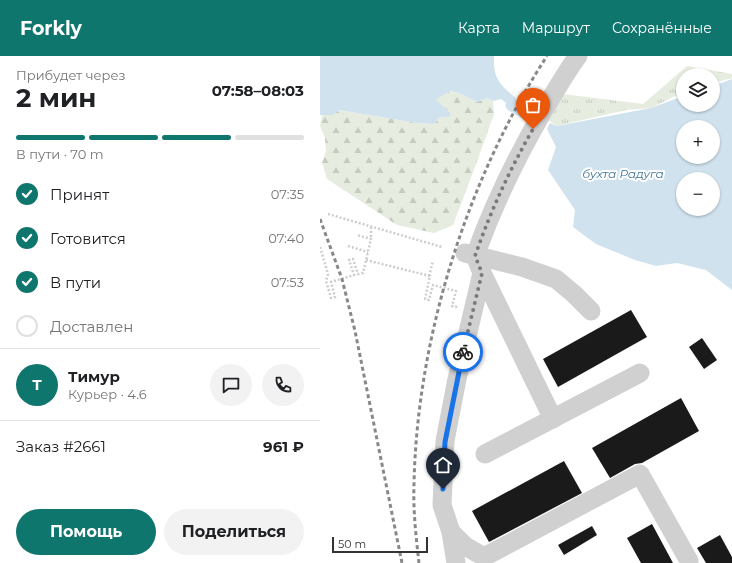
<!DOCTYPE html>
<html lang="ru">
<head>
<meta charset="utf-8">
<style>
	body { margin:0; font-family:Montserrat,sans-serif; background:#f2f2f2; color:#202124; height:100vh; display:flex; flex-direction:column; font-size:15px; white-space:nowrap }
	* { box-sizing:border-box; margin:0 }
	p { font-size:13px; color:#757577 }
	.icon { flex:none; width:22px; height:22px; fill:none; stroke:currentColor; stroke-width:2; stroke-linecap:round; stroke-linejoin:round }
	.map { position:relative; flex:1; overflow:hidden }
	.details { display:flex; flex-direction:column; background:#fff; width:320px }
	.details>* { flex:none }
	.tools { position:absolute; left:356px; top:12px; display:grid; gap:8px }
	.tools a { display:grid; place-items:center; width:44px; height:44px; border-radius:50%; background:#fff; box-shadow:0 1px 3px #0004; font-size:20px }
	.scale { position:absolute; left:12px; bottom:10px; width:96px; box-sizing:border-box; padding-left:4px; border:2px solid #333; border-top:0; font-size:11px; line-height:14px; white-space:nowrap; color:#333; -webkit-text-stroke:3px #fff; paint-order:stroke }
	.pin { position:absolute; display:grid; place-items:center; width:34px; height:34px; color:#fff; margin:-41px -17px; border-radius:50% 50% 50% 0; rotate:-45deg; box-shadow:0 0 4px #0007 }
	.pin .icon { rotate:45deg }
	.courier { position:absolute; display:grid; place-items:center; width:40px; height:40px; margin:-20px; border:3px solid #1a73e8; border-radius:50%; background:#fff; color:#222; box-shadow:0 1px 5px #0007 }
	.overview em { font-style:normal; font-weight:700 }
	.overview div { display:flex; flex-direction:column-reverse }
	.overview { display:flex; align-items:center; justify-content:space-between; height:68px; padding:0 16px }
	h1 { font-size:26px; font-weight:700; line-height:30px }
	.bar { display:grid; grid-template-columns:repeat(4,1fr); gap:6px 4px; align-content:center; height:48px; padding:0 16px }
	.bar i { height:5px; border-radius:3px; background:#e0e0e0 }
	.bar .selected { background:#0f766e }
	.bar p { grid-column:span 4 }
	.line { display:flex; align-items:center; gap:10px; padding:0 16px; border-top:1px solid #e0e0e0 }
	.line div { flex:1 }
	.round { display:grid; place-items:center; flex:none; width:42px; height:42px; border-radius:21px; background:#f2f2f2 }
	ol { padding:0 16px; list-style:none }
	li { display:flex; align-items:center; gap:12px; height:44px }
	li p { margin-inline-start:auto }
	li .icon { padding:4px; border-radius:50%; background:#0f766e; color:#fff; stroke-width:4 }
	li:last-child { color:#757577 }
	li i { width:22px; height:22px; border:2px solid #e0e0e0; border-radius:50% }
	.action { display:flex; gap:8px; margin-top:auto; padding:8px 16px }
	.action a { flex:1; height:46px; border-radius:24px; background:#0f766e; color:#fff; font-size:16px; font-weight:700; line-height:46px; text-align:center }
	.action a+a { background:#f2f2f2; color:#202124 }
	header { display:flex; align-items:center; gap:24px; box-sizing:border-box; height:56px; padding:0 20px; background:#0f766e; color:#fff }
	header strong { font-size:19px }
	nav { display:flex; gap:22px; margin-inline-start:auto; font-size:14px }
	main { display:flex; flex:1; min-height:0 }
	.map>svg:first-child { display:block }
	.grass { fill:url(#grass-tufts) }
	.forest { fill:url(#forest-firs) }
	.water { fill:#cfe2ee; fill-rule:evenodd }
	.lines { fill:none; stroke-linecap:round; stroke-linejoin:round }
	.canal { stroke:#cfe2ee; stroke-width:13 }
	.building { fill:#1a1a1a }
	.path { stroke:#cdcdcd; stroke-width:2.5; stroke-dasharray:2 2; stroke-linecap:butt }
	.minor { stroke:#d0d0d0; stroke-width:19 }
	.rail { stroke:#888; stroke-width:3; stroke-dasharray:4 3; stroke-linecap:butt }
	.done { stroke:#7a7a7a; stroke-width:4; stroke-dasharray:0 7.2 }
	.route { stroke:#1a73e8; stroke-width:5 }
	.labels { text-anchor:middle; stroke-width:4; stroke-linejoin:round; paint-order:stroke }
	.water-label { font-size:12px; font-style:italic; fill:#3f7597; stroke:#fff }
</style>
</head>
<body>
<header>
<strong>Forkly</strong>
<nav><a>Карта</a><a>Маршрут</a><a>Сохранённые</a></nav>
</header>
<main>
<section class="details">
<div class="overview"><div><h1>2 мин</h1><p>Прибудет через</p></div><em>07:58–08:03</em></div>
<div class="bar"><i class="selected"></i><i class="selected"></i><i class="selected"></i><i></i><p>В пути · 70 m</p></div>
<ol>
<li><svg class="icon" aria-label="check" viewBox="0 0 24 24"><path d="M5 12l5 5 9-10"/></svg>Принят<p>07:35</p></li>
<li><svg class="icon" aria-label="check" viewBox="0 0 24 24"><path d="M5 12l5 5 9-10"/></svg>Готовится<p>07:40</p></li>
<li><svg class="icon" aria-label="check" viewBox="0 0 24 24"><path d="M5 12l5 5 9-10"/></svg>В пути<p>07:53</p></li>
<li><i></i>Доставлен</li>
</ol>
<div class="line" style="height:72px"><b class="round" style="background:#0f766e;color:#fff">Т</b><div><b>Тимур</b><p>Курьер · 4.6</p></div><a class="round"><svg class="icon" aria-label="chat" viewBox="0 0 24 24"><path d="M4 5h16v11H9l-5 4z"/></svg></a><a class="round"><svg class="icon" aria-label="phone" viewBox="0 0 24 24"><path d="M5 4h4l2 5-3 2q2 4 5 5l2-3 5 2v4C11 20 4 13 5 4z"/></svg></a></div>
<div class="line" style="height:52px"><div>Заказ #2661</div><b>961 ₽</b></div>
<div class="action"><a>Помощь</a><a>Поделиться</a></div>
</section>
<div class="map">
<svg width="412" height="507" viewBox="0 0 412 507">
	<defs>
		<pattern id="grass-tufts" width="24" height="20" patternUnits="userSpaceOnUse"><rect width="24" height="20" fill="#e6ecdf"/><path d="M3 7l-1-3M5 7V3M7 7l1-3M15 17l-1-3M17 17v-4M19 17l1-3" fill="none" stroke="#c6cbc0"/></pattern>
		<pattern id="forest-firs" width="22" height="20" patternUnits="userSpaceOnUse"><rect width="22" height="20" fill="#e6ecdf"/><path d="M5 1l3.5 6h-7zM16 11l3.5 6h-7z" fill="#c6cbc0"/></pattern>
	</defs>
	<rect width="100%" height="100%" fill="#fff"/>
	<path class="grass" d="M367,10L412,18V22L393,27V19H363V36L331,52L306,54L237,70L228,64L243,38L323,48Z"/>
	<path class="forest" d="M130,35L139,37L157,46L167,42L173,45L174,58L155,111L133,169L114,177L77,169L7,123L2,107L6,95L5,82L0,70L2,59H13L19,54L97,67L114,68L120,61L130,56L116,44Z"/>
	<g class="water">
		<path d="M0,0H174C173,22 179,28 196,42L192,49L188,48L181,43L173,45L167,42L157,46L139,37L130,35L116,44L130,56V61H120L114,68L97,67L19,54L13,59H0Z"/>
		<path d="M412,23V234L386,214L357,207L336,210L315,204L276,188L253,171L255,154L228,114L236,91L227,73L230,67L237,70L331,52L363,40V49H393V30ZM363,71H393V101H363ZM363,123H393V153H363Z"/>
	</g>
	<g class="lines">
		<path class="canal" d="M192,49L207,57"/>
	</g>
	<g class="building">
		<path d="M311,254L327,281L238,331L223,303Z"/>
		<path d="M382,282L397,304L384,313L369,291Z"/>
		<path d="M361,342L379,375L322,407L315,408L290,422L272,392Z"/>
		<path d="M244,405L262,437L169,486L152,455Z"/>
		<path d="M332,468L353,507H321L307,482Z"/>
		<path d="M272,470L277,479L244,499L238,489Z"/>
		<path d="M400,479L412,501V507H386L377,492Z"/>
	</g>
	<g class="lines">
		<g class="path">
			<path d="M8,158L122,191"/>
			<path d="M51,171V183"/>
			<path d="M28,190L48,196"/>
			<path d="M0,191L8,218L6,225L11,242L15,241L11,226L34,219L29,204L33,203L38,218L43,217L51,183L37,179"/>
			<path d="M46,204L110,220L105,243L109,244L113,229L136,235L132,250L136,251L137,249"/>
			<path d="M109,220L113,205"/>
		</g>
		<g class="minor">
			<path d="M145,197L202,211L236,223L254,238L271,255"/>
			<path d="M162,217L233,363"/>
			<path d="M165,398L320,317"/>
			<path d="M131,476L145,490L164,501L320,418L369,505"/>
			<path d="M136,507L131,476L122,449L125,385L137,323L162,217L155,200C174,147 197,100 225,52C236,34 246,16 258,0"/>
		</g>
		<g class="rail">
			<path d="M0,163L22,223L35,275L82,507"/>
			<path d="M99,507C96,481 93,454 94,428C97,282 147,123 227,0"/>
		</g>
	</g>
	<g class="lines">
		<path class="done" d="M143,296L162,217L155,200C171,154 189,115 213,73"/>
		<path class="route" d="M123,433L125,386L143,296"/>
	</g>
	<g class="labels">
		<g class="water-label">
			<text x="303" y="122">бухта Радуга</text>
		</g>
	</g>
</svg>
<div class="tools">
<a><svg class="icon" aria-label="layers" viewBox="0 0 24 24"><path d="M12 4l9 5-9 5-9-5zM3 14l9 5 9-5"/></svg></a>
<a>+</a>
<a>−</a>
</div>
<div class="scale">50 m</div>
<div class="pin" style="left:213px;top:73px;background:#ea580c"><svg class="icon" aria-label="bag" viewBox="0 0 24 24"><path d="M5 8h14l-1 12H6zM9 8a3 3 0 0 1 6 0"/></svg></div>
<div class="pin" style="left:123px;top:433px;background:#1f2937"><svg class="icon" aria-label="home" viewBox="0 0 24 24"><path d="M3 11l9-7 9 7M6 9v11h12V9"/></svg></div>
<div class="courier" style="left:143px;top:296px"><svg class="icon" aria-label="bike" viewBox="0 0 24 24"><circle cx="6" cy="16" r="4"/><circle cx="18" cy="16" r="4"/><path d="M6 16l4-8h5l3 8M10 8l3 8H6M13 5h3"/></svg></div>
</div>
</main>
</body>
</html>
